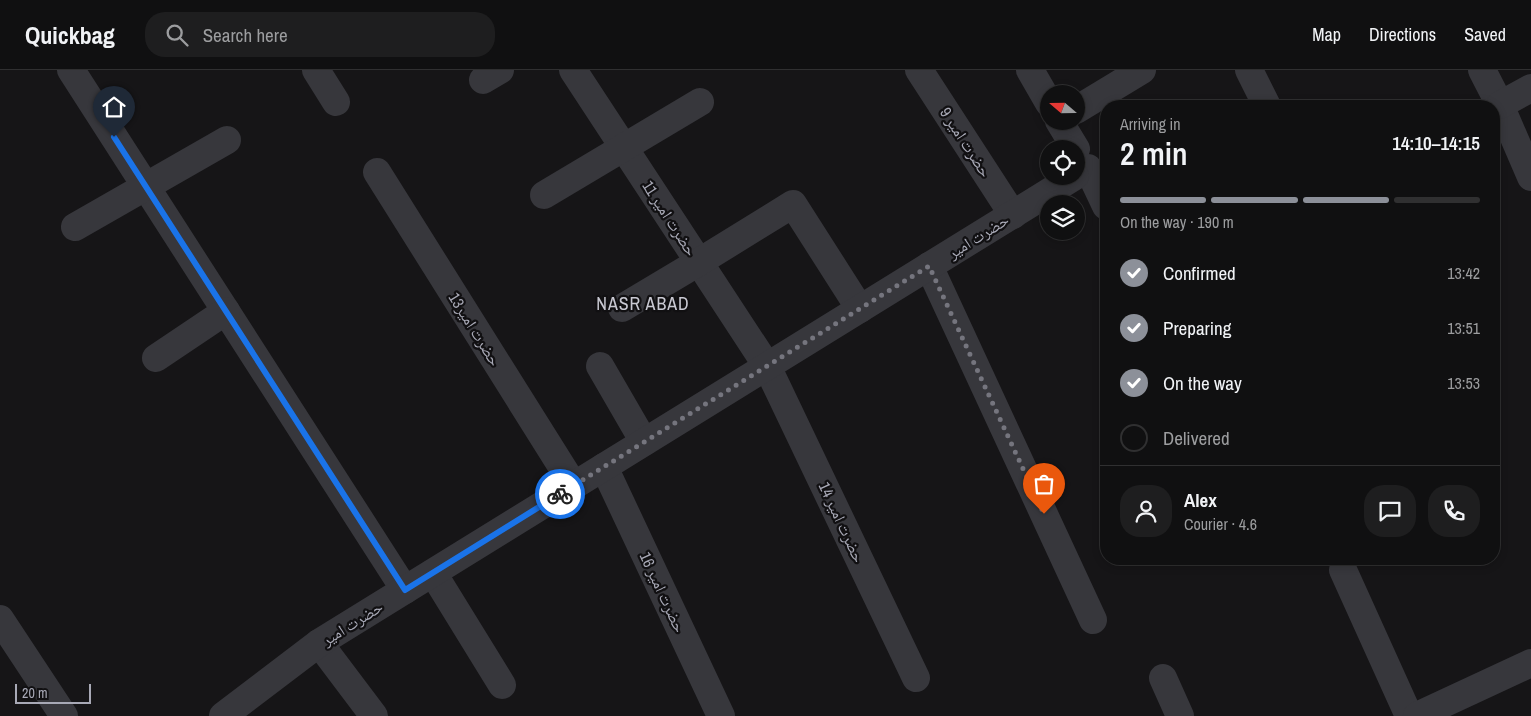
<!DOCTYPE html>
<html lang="en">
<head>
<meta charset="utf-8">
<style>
	body { margin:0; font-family:"Archivo Narrow","Noto Naskh Arabic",sans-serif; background:#1e1e1f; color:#f1f3f6; height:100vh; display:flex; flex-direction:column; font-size:19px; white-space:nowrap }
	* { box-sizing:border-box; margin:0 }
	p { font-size:16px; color:#9c9d9f }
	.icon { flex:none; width:28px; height:28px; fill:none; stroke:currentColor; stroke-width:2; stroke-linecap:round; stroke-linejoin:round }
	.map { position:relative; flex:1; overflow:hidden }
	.drawer { position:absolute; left:1100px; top:30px; width:400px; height:465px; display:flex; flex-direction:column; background:#101011; border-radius:20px; box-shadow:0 2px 8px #0003,0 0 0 1px #303031 }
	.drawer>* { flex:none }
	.needle { width:32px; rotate:290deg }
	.fabs { position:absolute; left:1040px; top:15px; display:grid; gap:10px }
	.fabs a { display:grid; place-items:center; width:45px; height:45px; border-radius:50%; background:#101011; box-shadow:0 2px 8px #0003,0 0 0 1px #303031; font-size:25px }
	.scale { position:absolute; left:15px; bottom:12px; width:76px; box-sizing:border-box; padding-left:5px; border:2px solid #a8a9b6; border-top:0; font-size:14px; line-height:18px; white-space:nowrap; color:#a8a9b6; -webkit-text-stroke:4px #111012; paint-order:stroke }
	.pin { position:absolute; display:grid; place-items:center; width:42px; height:42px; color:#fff; margin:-51px -21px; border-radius:50% 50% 50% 0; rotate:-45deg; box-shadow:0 0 5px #0007 }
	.pin .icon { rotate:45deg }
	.courier { position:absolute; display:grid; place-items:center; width:50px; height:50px; margin:-25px; border:4px solid #1a73e8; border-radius:50%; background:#fff; color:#222; box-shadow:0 1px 6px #0007 }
	.head em { font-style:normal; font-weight:600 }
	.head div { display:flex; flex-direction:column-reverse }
	.head { display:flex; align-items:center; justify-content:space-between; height:85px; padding:0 20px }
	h1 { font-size:32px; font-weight:600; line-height:38px }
	.bar { display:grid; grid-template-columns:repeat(4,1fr); gap:8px 5px; align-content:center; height:60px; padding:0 20px }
	.bar i { height:6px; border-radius:4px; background:#303031 }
	.bar .current { background:#8c9099 }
	.bar p { grid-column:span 4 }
	.line { display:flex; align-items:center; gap:12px; padding:0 20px; border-top:1px solid #303031 }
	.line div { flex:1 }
	.round { display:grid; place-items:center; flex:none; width:52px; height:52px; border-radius:20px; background:#1e1e1f }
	ol { padding:0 20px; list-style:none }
	li { display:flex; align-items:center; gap:15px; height:55px }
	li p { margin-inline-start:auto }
	li .icon { padding:5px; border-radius:50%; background:#8c9099; color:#fff; stroke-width:4 }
	li:last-child { color:#9c9d9f }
	li i { width:28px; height:28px; border:2px solid #303031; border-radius:50% }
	header { display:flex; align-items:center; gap:30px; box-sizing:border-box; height:70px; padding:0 25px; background:#101011; border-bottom:1px solid #303031 }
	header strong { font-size:24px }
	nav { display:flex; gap:28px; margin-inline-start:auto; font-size:18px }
	.search { width:350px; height:45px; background:#1e1e1f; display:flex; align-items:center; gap:12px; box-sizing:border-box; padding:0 18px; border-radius:20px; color:#9c9d9f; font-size:19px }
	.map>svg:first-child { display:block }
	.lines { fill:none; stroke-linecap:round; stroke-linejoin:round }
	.minor { stroke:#37373c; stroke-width:28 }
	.done { stroke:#75757e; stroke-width:5; stroke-dasharray:0 9 }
	.route { stroke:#1a73e8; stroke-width:6 }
	.labels { text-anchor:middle; stroke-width:4.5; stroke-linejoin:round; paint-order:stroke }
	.street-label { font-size:16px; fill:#a8a9b6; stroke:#111012 }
	.neighbourhood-label { font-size:18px; letter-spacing:1px; fill:#c9c9d2; stroke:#111012 }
</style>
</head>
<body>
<header>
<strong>Quickbag</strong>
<div class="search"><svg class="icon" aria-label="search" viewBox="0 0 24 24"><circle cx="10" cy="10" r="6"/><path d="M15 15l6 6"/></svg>Search here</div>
<nav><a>Map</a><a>Directions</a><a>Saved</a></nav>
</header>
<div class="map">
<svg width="1531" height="646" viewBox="0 0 1531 646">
	<rect width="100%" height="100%" fill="#161517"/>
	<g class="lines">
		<g class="minor">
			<path d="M71,0L405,520"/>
			<path d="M316,0L336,32"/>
			<path d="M573,0L767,296L916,608"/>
			<path d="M919,0L1013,145"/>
			<path d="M1030,0L1049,33"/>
			<path d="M1249,0L1267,36"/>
			<path d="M1482,0L1500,35L1531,107"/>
			<path d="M483,10L500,0"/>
			<path d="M1500,35L1531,18"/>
			<path d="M1076,40L1142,0"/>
			<path d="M1059,51L1076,79"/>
			<path d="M1088,98L1106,136"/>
			<path d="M377,102L574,416"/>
			<path d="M544,125L700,32"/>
			<path d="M75,157L227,70"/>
			<path d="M929,196L1093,550"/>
			<path d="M622,238L699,192L793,134L860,239"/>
			<path d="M156,288L226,241"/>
			<path d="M600,296L644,372"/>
			<path d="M604,397L721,646"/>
			<path d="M1343,500L1409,646"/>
			<path d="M433,503L502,615"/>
			<path d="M0,549L64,646"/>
			<path d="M319,573L374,646"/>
			<path d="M1163,608L1180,646"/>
			<path d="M223,646L319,573L1075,106"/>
			<path d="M1417,646L1531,593"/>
		</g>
	</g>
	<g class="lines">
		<path class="done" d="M560,424L929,196L1044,444"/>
		<path class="route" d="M114,67L405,520L560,424"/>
	</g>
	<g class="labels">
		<g class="street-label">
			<text transform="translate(966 72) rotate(57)" y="6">حضرت امیر 9</text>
			<text transform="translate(670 148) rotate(57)" y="6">حضرت امیر 11</text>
			<text transform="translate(978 166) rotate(-32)" y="6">حضرت امیر</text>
			<text transform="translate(475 259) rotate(58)" y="6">حضرت امیر13</text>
			<text transform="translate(842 452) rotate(65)" y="6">حضرت امیر 14</text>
			<text transform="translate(663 522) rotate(65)" y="6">حضرت امیر 16</text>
			<text transform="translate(352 553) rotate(-32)" y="6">حضرت امیر</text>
		</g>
		<g class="neighbourhood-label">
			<text x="643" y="240">NASR ABAD</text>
		</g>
	</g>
</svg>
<div class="fabs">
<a><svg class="needle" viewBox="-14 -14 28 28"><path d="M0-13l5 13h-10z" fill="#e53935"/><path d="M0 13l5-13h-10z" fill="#9c9d9f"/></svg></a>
<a><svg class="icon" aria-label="locate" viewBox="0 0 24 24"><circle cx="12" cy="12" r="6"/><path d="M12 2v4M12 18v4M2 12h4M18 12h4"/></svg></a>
<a><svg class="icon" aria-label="layers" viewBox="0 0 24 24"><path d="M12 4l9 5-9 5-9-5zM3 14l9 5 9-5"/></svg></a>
</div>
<div class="scale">20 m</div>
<div class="pin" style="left:1044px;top:444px;background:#ea580c"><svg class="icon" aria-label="bag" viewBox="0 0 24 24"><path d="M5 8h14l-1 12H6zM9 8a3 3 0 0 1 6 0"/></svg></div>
<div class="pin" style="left:114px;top:67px;background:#1f2937"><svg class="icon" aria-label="home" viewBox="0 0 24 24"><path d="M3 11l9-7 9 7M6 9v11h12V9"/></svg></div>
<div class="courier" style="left:560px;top:424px"><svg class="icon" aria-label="bike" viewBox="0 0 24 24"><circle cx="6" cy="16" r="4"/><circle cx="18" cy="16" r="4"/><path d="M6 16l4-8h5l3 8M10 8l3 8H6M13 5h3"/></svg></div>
<section class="drawer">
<div class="head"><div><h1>2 min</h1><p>Arriving in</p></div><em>14:10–14:15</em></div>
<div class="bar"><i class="current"></i><i class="current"></i><i class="current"></i><i></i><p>On the way · 190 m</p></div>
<ol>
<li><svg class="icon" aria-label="check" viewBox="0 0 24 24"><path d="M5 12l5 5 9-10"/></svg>Confirmed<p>13:42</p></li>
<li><svg class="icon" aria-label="check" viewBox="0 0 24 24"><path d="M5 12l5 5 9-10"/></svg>Preparing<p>13:51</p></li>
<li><svg class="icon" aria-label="check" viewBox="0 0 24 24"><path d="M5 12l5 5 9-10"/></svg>On the way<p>13:53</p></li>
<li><i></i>Delivered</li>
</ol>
<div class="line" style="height:90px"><a class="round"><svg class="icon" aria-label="person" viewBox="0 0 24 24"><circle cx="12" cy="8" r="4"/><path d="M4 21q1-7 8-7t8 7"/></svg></a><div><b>Alex</b><p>Courier · 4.6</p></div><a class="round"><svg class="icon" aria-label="chat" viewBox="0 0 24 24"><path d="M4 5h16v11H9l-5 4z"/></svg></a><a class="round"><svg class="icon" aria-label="phone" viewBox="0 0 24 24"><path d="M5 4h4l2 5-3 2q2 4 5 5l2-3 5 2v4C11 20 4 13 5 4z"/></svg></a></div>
</section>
</div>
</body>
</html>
